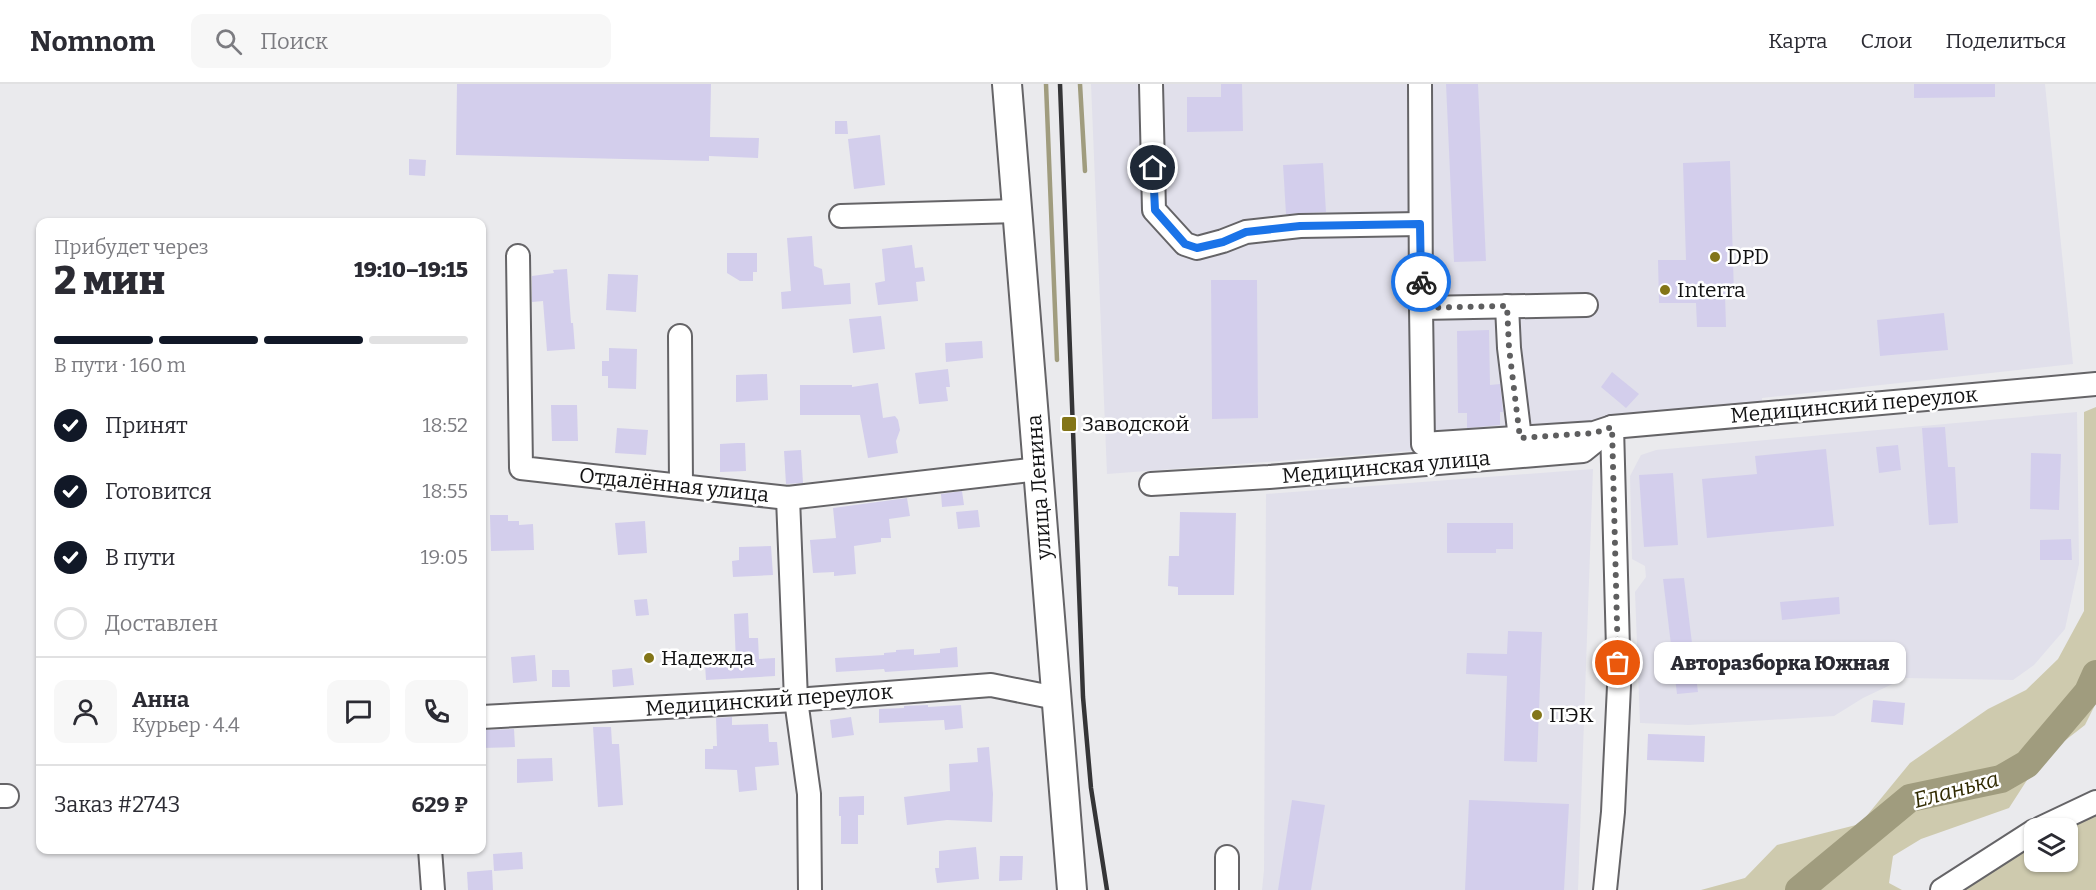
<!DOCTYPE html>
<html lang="ru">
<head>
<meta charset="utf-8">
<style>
	body { margin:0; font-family:Bitter,serif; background:#f7f7f7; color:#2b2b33; height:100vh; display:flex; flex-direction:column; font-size:22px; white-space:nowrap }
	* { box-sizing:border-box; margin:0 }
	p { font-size:20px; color:#7c7c81 }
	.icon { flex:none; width:33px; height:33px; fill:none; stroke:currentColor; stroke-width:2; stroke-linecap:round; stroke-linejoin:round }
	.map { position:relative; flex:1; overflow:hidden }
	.side { position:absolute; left:36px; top:134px; width:450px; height:636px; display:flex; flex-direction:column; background:#fff; border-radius:12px; box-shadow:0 2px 4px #0004 }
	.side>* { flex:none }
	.fabs { position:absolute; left:2024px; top:734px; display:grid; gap:12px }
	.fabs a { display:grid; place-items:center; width:54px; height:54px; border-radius:12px; background:#fff; box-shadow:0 2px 4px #0004; font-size:30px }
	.pin { position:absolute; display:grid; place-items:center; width:51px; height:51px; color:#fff; margin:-26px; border:3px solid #fff; border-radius:50%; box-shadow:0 2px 6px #0007 }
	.courier { position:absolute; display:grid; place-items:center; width:60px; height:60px; margin:-30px; border:4px solid #1a73e8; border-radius:50%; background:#fff; color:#222; box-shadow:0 2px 8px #0007 }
	.bubble { position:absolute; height:42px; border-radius:12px; background:#fff; box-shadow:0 2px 4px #0004; font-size:20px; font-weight:800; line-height:42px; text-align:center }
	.overview em { font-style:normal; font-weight:800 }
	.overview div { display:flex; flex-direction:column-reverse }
	.overview { display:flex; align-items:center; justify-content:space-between; height:102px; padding:0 18px }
	h1 { font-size:39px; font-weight:800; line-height:45px }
	.bar { display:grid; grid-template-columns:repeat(4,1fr); gap:9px 6px; align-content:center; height:72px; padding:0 18px }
	.bar i { height:8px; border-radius:4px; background:#e1e1e2 }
	.bar .on { background:#111827 }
	.bar p { grid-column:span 4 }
	.line { display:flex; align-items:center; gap:15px; padding:0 18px; border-top:2px solid #e1e1e2 }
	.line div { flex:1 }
	.round { display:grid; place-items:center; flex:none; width:63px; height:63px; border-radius:12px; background:#f7f7f7 }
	ol { padding:0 18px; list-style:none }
	li { display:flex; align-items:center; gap:18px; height:66px }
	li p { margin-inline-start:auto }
	li .icon { padding:6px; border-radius:50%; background:#111827; color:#fff; stroke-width:4 }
	li:last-child { color:#7c7c81 }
	li i { width:33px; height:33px; border:3px solid #e1e1e2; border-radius:50% }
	header { display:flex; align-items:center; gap:36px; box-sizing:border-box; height:84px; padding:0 30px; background:#fff; border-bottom:2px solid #e1e1e2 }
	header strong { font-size:28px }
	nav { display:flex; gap:33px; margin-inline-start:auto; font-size:21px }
	.search { width:420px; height:54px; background:#f7f7f7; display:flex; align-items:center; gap:15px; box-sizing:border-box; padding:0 21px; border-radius:12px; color:#7c7c81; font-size:22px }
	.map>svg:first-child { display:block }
	.built { fill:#e1e0eb }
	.green { fill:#cecaae }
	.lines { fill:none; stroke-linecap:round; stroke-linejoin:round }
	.stream { stroke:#a09c7e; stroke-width:4.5 }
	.river { stroke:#a09c7e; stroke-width:28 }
	.building { fill:#d3ceec }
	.minor-casing { stroke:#656467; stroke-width:26 }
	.major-casing { stroke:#656467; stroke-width:32 }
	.minor { stroke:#fff; stroke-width:22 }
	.major { stroke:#fff; stroke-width:28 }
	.rail { stroke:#353537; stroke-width:4.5 }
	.done { stroke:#5e5e5f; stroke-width:6; stroke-dasharray:0 10.8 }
	.route { stroke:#1a73e8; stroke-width:8 }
	.poi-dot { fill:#837518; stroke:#fff; stroke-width:2 }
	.labels { text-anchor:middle; stroke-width:5; stroke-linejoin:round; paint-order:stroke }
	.poi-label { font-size:21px; fill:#121213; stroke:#fff; text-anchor:start }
	.street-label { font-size:21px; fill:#121213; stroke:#fff }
	.water-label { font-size:22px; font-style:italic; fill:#302a01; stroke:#fff }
</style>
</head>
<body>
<header>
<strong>Nomnom</strong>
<div class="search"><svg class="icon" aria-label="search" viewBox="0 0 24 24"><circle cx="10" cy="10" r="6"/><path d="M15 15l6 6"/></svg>Поиск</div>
<nav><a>Карта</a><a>Слои</a><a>Поделиться</a></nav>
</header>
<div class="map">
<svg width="2096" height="806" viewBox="0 0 2096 806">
	<rect width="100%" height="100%" fill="#eaeaed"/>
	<g class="built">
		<path d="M1091,0H2045L2073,280L1762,314V327L1610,352L1107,390Z"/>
		<path d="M2077,328L2079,480L2065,545L2034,581L2013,596L1905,594L1863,614L1834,632L1689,641L1640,639L1635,508L1646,493L1645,482L1632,475L1630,392L1641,371L1656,366Z"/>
		<path d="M1593,385L1578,806H1262L1264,786L1266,410Z"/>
	</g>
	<g class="green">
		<path d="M2096,323V619L2085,641L2040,676L2009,724L1921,755L1893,772L1889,799L1902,806H1701L1745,794L1777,761L1860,740L1910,679L1988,625L2026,606L2058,575L2084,527V328Z"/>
		<path d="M2096,727V806H1950L2034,758V777H2067V744Z"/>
	</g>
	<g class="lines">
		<g class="stream">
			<path d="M1046,0L1057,276"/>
			<path d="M1080,0L1085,87"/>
		</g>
		<path class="river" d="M1799,806L1910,714L2001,695L2027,680L2088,608L2096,590"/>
	</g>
	<g class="building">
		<path d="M457,0H711L710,53L759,54L758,74L709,72V77L456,71Z"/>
		<path d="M1221,0H1242L1243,47L1187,48V13H1221Z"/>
		<path d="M1446,0H1478L1486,177L1454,178Z"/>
		<path d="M1914,0H1995V13L1914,14Z"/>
		<path d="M835,37H847L848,50H835Z"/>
		<path d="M880,51L885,101L854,105L848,55Z"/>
		<path d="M409,75L426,76L425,92L409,91Z"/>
		<path d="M1730,77L1734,210H1725L1726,243H1697L1696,219H1659L1658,176H1686L1683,79Z"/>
		<path d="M1323,79L1326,128L1286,130L1283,81Z"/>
		<path d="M812,152L814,182L822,185L824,201L850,199L851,220L782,225L781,208L791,207L787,154Z"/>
		<path d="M912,161L915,184L923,183L925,197L916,198L918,217L878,221L875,199L885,197L882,165Z"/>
		<path d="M727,169H757V188H753V197H740L727,189Z"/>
		<path d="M567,185L571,239H573L575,265L547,267L543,217L532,218V192L554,189L553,186Z"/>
		<path d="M608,190L638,191L636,228L606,226Z"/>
		<path d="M1211,196H1257L1258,334L1212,335Z"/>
		<path d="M1944,229L1948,266L1880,272L1877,236Z"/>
		<path d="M881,232L885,265L853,269L849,235Z"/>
		<path d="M1489,246L1490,301L1500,300L1503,328H1500V341L1467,344V329H1458L1457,247Z"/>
		<path d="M982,257L983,274L946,278L945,259Z"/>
		<path d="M609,264L637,265L636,305L608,304V292H602V277H609Z"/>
		<path d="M948,285L950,303H946L948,317L919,320L915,289Z"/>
		<path d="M1612,288L1639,310L1626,324L1601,303Z"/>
		<path d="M767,290L768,316L736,318V291Z"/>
		<path d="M878,299L883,334L895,332L898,336L900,346L896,357L898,369L868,374L860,331H800V301H852V303Z"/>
		<path d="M551,321H577L578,357H552Z"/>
		<path d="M1945,343L1948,383H1955L1958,439L1929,441L1922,344Z"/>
		<path d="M617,344L648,346L646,371L615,369Z"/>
		<path d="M737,359H745L746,387L720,388V360Z"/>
		<path d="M1898,361L1901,386L1879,389L1876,363Z"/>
		<path d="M1826,365L1834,442L1707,454L1702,395L1757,390L1755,372Z"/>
		<path d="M801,366L803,399L786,400L784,367Z"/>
		<path d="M2031,369L2061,370L2059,426L2030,425Z"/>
		<path d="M1673,389L1678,461L1644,463L1639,391Z"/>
		<path d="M962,407L964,421L942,423L941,410Z"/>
		<path d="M907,414L910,432L889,435L891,454H881V458L854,462L856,490L834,492V488L813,489L810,456L836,454L833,424Z"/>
		<path d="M978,426L980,443L958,445L956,428Z"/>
		<path d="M1180,428L1236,429L1234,511H1178V503L1168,502L1169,472H1179Z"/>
		<path d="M490,431H508V437H519V441L533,440L534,466L491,467Z"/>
		<path d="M645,437L647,469L618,471L615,439Z"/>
		<path d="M1447,439H1513V465H1496V469H1447Z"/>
		<path d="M2071,455L2072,476H2040V456Z"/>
		<path d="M771,462L773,491L733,493L732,477L739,476V463Z"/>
		<path d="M1684,494L1698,608L1677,610L1663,495Z"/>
		<path d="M1839,513L1840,530L1782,536L1780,518Z"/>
		<path d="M647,515L649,531L636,532L634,516Z"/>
		<path d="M748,529L749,554H758L759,575L775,574V592L706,596L705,580L736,579L734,530Z"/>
		<path d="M1508,547L1542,548L1537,678L1504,677L1507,592L1466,590L1467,569L1507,570Z"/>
		<path d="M957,563L958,583L885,588L884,585L836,588L835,574L884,571V569L896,568V566L914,565V571L940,569V565Z"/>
		<path d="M535,571L537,597L513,599L511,573Z"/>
		<path d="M1829,573L1830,594L1757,598L1756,577Z"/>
		<path d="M632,584L634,601L613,603L612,586Z"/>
		<path d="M552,586H569L570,603H552Z"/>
		<path d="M1873,616L1905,619L1903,641L1871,638Z"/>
		<path d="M928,621V623L961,621L963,644L945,646L944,636L879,639V625L904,624V622Z"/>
		<path d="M732,633V641L768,640L769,658H777L779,681L755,683L757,706L739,708L737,686L705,685V665H713V662H717L716,634Z"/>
		<path d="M851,633L854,651L832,654L830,636Z"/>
		<path d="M593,643H611L612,660H619L623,721L598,723Z"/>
		<path d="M514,645L515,663L482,664V646Z"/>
		<path d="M1648,650L1705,652L1704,678L1647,676Z"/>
		<path d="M989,663L993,710L992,738L947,736L907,741L904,713L950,707L949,680L978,678L977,664Z"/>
		<path d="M552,674L553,697L517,699V675Z"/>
		<path d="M864,712V731H858V760H841V732H839V713Z"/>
		<path d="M1292,716L1325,721L1311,806H1278Z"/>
		<path d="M1469,716L1569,720L1564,806H1465Z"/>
		<path d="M976,763L979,795L937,799L935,784H939V767Z"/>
		<path d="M522,768L523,785L494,787L493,770Z"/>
		<path d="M1000,772H1023L1022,796L999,797Z"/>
		<path d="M492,786L493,806H468L467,788Z"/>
	</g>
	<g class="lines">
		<g class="minor-casing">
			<g id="minor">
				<path d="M1151,0L1154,126L1185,160L1197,164L1223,157L1246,148L1300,142L1420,140"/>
				<path d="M1420,0L1421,224L1586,221"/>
				<path d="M841,132L1017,127"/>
				<path d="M518,172L521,384L788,414L1038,385"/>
				<path d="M1507,222L1509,264L1520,354"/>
				<path d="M1421,224L1423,360L1594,349L1612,343L2096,300"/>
				<path d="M680,252L681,402"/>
				<path d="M1151,400L1269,393L1583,367L1609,346"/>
				<path d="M788,414L796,616L809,710L810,806"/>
				<path d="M482,633L796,616L991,601L1056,614"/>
				<path d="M0,712H7"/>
				<path d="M2041,744L2096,718"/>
				<path d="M430,765L433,806"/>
				<path d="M1227,806V773"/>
				<path d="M1605,806L1613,728L1619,602L1612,343"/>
				<path d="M1942,806L2034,747"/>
			</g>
		</g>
		<g class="major-casing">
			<path id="major" d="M1007,0L1072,806"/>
		</g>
		<use href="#minor" class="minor"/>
		<use href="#major" class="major"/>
		<path class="rail" d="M1060,0L1083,613L1091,704L1107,806"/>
	</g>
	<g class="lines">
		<path class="done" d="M1421,198V224L1507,222L1509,264L1520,354L1594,349L1612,343L1618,579"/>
		<path class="route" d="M1153,84L1155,126L1185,160L1197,164L1223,158L1246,148L1300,142L1420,140L1421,198"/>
	</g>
	<g class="poi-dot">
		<circle cx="1715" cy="173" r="6"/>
		<circle cx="1665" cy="206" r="6"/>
		<rect x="1061" y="332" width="16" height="16" rx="3"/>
		<circle cx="649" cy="574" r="6"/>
		<circle cx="1537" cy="631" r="6"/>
	</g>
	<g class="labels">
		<g class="poi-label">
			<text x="1727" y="180">DPD</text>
			<text x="1677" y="213">Interra</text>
			<text x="1082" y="347">Заводской</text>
			<text x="661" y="581">Надежда</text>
			<text x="1549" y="638">ПЭК</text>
		</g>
		<g class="street-label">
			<text transform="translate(1854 321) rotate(-5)" y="7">Медицинский переулок</text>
			<text transform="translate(1386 383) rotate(-5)" y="7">Медицинская улица</text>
			<text transform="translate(674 401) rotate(6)" y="7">Отдалённая улица</text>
			<text transform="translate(1039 403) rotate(-94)" y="7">улица Ленина</text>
			<text transform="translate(769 616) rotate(-4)" y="7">Медицинский переулок</text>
		</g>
		<g class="water-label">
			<text transform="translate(1956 705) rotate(-15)" y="8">Еланька</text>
		</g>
	</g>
</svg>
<div class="fabs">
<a><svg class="icon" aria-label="layers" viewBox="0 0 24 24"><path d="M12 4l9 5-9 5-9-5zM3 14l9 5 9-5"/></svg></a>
</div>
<div class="pin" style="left:1618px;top:579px;background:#ea580c"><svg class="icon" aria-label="bag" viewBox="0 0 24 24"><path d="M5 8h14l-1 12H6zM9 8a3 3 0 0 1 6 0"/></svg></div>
<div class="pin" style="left:1153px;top:84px;background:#1f2937"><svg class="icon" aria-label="home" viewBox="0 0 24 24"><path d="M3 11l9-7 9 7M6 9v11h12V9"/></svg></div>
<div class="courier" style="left:1421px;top:198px"><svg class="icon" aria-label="bike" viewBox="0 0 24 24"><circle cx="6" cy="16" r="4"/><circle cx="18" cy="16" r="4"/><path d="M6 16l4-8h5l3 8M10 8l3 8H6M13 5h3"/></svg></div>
<div class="bubble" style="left:1654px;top:558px;width:252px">Авторазборка Южная</div>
<section class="side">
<div class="overview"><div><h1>2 мин</h1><p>Прибудет через</p></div><em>19:10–19:15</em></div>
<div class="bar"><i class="on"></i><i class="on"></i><i class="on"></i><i></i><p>В пути · 160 m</p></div>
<ol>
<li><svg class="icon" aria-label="check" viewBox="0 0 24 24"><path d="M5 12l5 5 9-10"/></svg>Принят<p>18:52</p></li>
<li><svg class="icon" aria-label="check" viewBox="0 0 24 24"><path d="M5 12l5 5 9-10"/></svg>Готовится<p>18:55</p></li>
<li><svg class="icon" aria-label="check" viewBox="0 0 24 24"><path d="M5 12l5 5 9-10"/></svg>В пути<p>19:05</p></li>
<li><i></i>Доставлен</li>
</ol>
<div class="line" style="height:108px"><a class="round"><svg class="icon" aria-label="person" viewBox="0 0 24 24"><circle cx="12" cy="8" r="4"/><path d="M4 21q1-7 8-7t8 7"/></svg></a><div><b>Анна</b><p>Курьер · 4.4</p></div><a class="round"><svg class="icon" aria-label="chat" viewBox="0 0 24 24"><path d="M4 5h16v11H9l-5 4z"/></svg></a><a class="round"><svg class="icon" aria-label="phone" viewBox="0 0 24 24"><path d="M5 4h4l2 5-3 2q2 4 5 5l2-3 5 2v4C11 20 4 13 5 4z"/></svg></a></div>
<div class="line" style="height:78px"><div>Заказ #2743</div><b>629 ₽</b></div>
</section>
</div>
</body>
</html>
